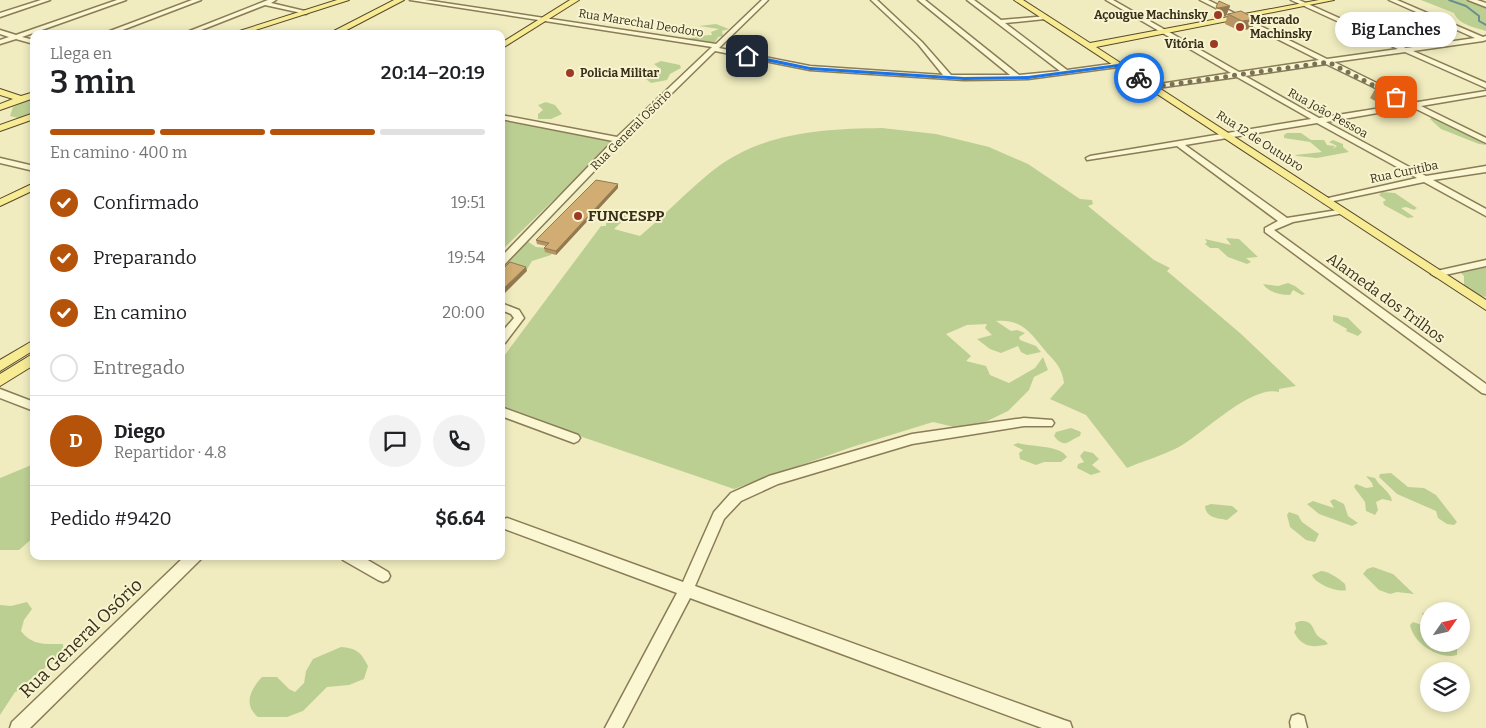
<!DOCTYPE html>
<html lang="es">
<head>
<meta charset="utf-8">
<style>
	body { margin:0; font-family:Bitter,serif; background:#f2f2f2; color:#202124; height:100vh; display:flex; flex-direction:column; font-size:19px; white-space:nowrap }
	* { box-sizing:border-box; margin:0 }
	p { font-size:16px; color:#757577 }
	.icon { flex:none; width:28px; height:28px; fill:none; stroke:currentColor; stroke-width:2; stroke-linecap:round; stroke-linejoin:round }
	.map { position:relative; flex:1; overflow:hidden }
	.panel { position:absolute; left:30px; top:30px; width:475px; height:530px; display:flex; flex-direction:column; background:#fff; border-radius:10px; box-shadow:0 2px 8px #0003 }
	.panel>* { flex:none }
	.needle { width:32px; rotate:56deg }
	.tools { position:absolute; left:1420px; top:602px; display:grid; gap:10px }
	.tools a { display:grid; place-items:center; width:50px; height:50px; border-radius:50%; background:#fff; box-shadow:0 2px 8px #0003; font-size:25px }
	.pin { position:absolute; display:grid; place-items:center; width:42px; height:42px; color:#fff; margin:-21px; border-radius:10px; box-shadow:0 2px 8px #0006 }
	.courier { position:absolute; display:grid; place-items:center; width:50px; height:50px; margin:-25px; border:4px solid #1a73e8; border-radius:50%; background:#fff; color:#222; box-shadow:0 1px 6px #0007 }
	.bubble { position:absolute; height:35px; border-radius:18px; background:#fff; box-shadow:0 2px 8px #0003; font-size:16px; font-weight:600; line-height:35px; text-align:center }
	.head em { font-style:normal; font-weight:600 }
	.head div { display:flex; flex-direction:column-reverse }
	.head { display:flex; align-items:center; justify-content:space-between; height:85px; padding:0 20px }
	h1 { font-size:32px; font-weight:600; line-height:38px }
	.bar { display:grid; grid-template-columns:repeat(4,1fr); gap:8px 5px; align-content:center; height:60px; padding:0 20px }
	.bar i { height:6px; border-radius:4px; background:#e0e0e0 }
	.bar .current { background:#b45309 }
	.bar p { grid-column:span 4 }
	.line { display:flex; align-items:center; gap:12px; padding:0 20px; border-top:1px solid #e0e0e0 }
	.line div { flex:1 }
	.round { display:grid; place-items:center; flex:none; width:52px; height:52px; border-radius:26px; background:#f2f2f2 }
	ol { padding:0 20px; list-style:none }
	li { display:flex; align-items:center; gap:15px; height:55px }
	li p { margin-inline-start:auto }
	li .icon { padding:5px; border-radius:50%; background:#b45309; color:#fff; stroke-width:4 }
	li:last-child { color:#757577 }
	li i { width:28px; height:28px; border:2px solid #e0e0e0; border-radius:50% }
	.map>svg:first-child { display:block }
	.green { fill:#bccf93 }
	.lines { fill:none; stroke-linecap:round; stroke-linejoin:round }
	.stream { stroke:#69908e; stroke-width:2 }
	.minor-casing { stroke:#8a7c56; stroke-width:3 }
	.major-casing { stroke:#58492b; stroke-width:2 }
	.minor { fill:#fbf7d3; fill-rule:evenodd }
	.major { fill:#f7eb94; fill-rule:evenodd }
	.wall { fill:#b49563 }
	.shaded-wall { fill:#927950 }
	.building { fill:#d1ad73; stroke:#927950 }
	.route { fill:#1a73e8 }
	.done { stroke:#797255; stroke-width:5; stroke-dasharray:0 9 }
	.poi-dot { fill:#9d3a23; stroke:#f7f4cf; stroke-width:2 }
	.labels { text-anchor:middle; stroke-width:4; stroke-linejoin:round; paint-order:stroke }
	.far-poi-label { font-size:12px; font-weight:bold; fill:#39301c; stroke:#f7f4cf; text-anchor:end }
	.far-street-label { font-size:12px; fill:#39301c; stroke:#f7f4cf }
	.poi-label { font-size:15px; font-weight:bold; fill:#39301c; stroke:#f7f4cf; text-anchor:start }
	.street-label { font-size:15px; fill:#39301c; stroke:#f7f4cf }
	.near-street-label { font-size:18px; fill:#39301c; stroke:#f7f4cf }
</style>
</head>
<body>
<div class="map">
<svg width="1486" height="728" viewBox="0 0 1486 728">
	<rect width="100%" height="100%" fill="#f0ecbf"/>
	<g class="green">
		<path d="M1421,0H1467L1486,6V31C1474,27 1459,25 1454,13Z"/>
		<path d="M716,24L729,29L722,31L723,36L718,37L715,42L708,43L689,39L696,36L712,35L711,32L719,29L699,26Z"/>
		<path d="M661,61L680,65L681,68L670,74L667,80L651,83L646,79L659,68L654,64Z"/>
		<path d="M34,98V113L18,118L10,116L13,107Z"/>
		<path d="M546,102L555,105L562,114L551,119H538V114L543,110L538,105Z"/>
		<path d="M1435,116L1452,121L1486,145L1479,144L1441,129L1430,119Z"/>
		<path d="M501,120L613,142L501,251Z"/>
		<path d="M882,128L936,134L989,147L1028,164L1080,199L1092,200L1093,204L1088,206L1154,260L1170,268L1167,271L1240,333L1296,386L1279,389V392C1251,384 1202,435 1177,448C1161,456 1143,461 1127,468L1086,415L1050,399L1064,383C1062,369 1057,363 1047,353C1032,335 1022,318 996,321L1011,331L1017,330L1025,333L1019,337L1020,340L1036,346L1041,352L1027,355L1021,352L1018,346L1001,353L990,349L977,339L992,335L985,328L987,324L967,325L946,334L971,356L966,361L986,366L990,375L1009,383L1035,368L1043,357L1048,370L1034,377L1029,390L1008,411L979,425L954,427L933,422L852,447L734,489L501,409V360L601,226H606V223L614,219L611,212C616,208 624,213 628,216L614,229L640,236C664,216 686,192 711,172C760,132 822,129 882,128Z"/>
		<path d="M1287,133H1301L1311,140H1324L1327,145L1335,146L1333,149L1337,146L1329,142L1333,140L1343,144V147L1349,152L1317,158L1297,156L1295,155L1322,152L1310,142L1284,138V135Z"/>
		<path d="M1382,192L1395,193L1417,208L1414,210L1406,207L1401,208L1414,217L1408,218L1384,205L1383,202L1386,200L1379,195Z"/>
		<path d="M1226,238L1239,239L1258,257L1246,258L1251,262L1247,264L1228,257L1218,248H1210L1205,244L1207,242L1205,239L1231,245Z"/>
		<path d="M527,241L536,247L547,248L552,252L551,255L532,261L526,271H509L501,264C501,248 514,246 527,241Z"/>
		<path d="M1470,262L1486,264V297L1476,295L1464,285V276L1459,271Z"/>
		<path d="M1288,283L1295,286L1305,294L1302,295L1293,290L1290,295C1280,295 1268,292 1263,284L1278,286Z"/>
		<path d="M1333,315L1348,318L1362,332L1358,336L1346,331L1347,329L1333,321Z"/>
		<path d="M1071,428L1081,432L1080,436C1069,440 1065,450 1054,436L1056,432Z"/>
		<path d="M1018,443C1031,447 1060,445 1067,457L1061,462H1044L1036,465L1020,459L1019,453L1023,450L1013,445Z"/>
		<path d="M1084,451L1093,453L1099,459L1092,465L1101,472L1091,475L1077,468L1078,464L1084,462L1080,456Z"/>
		<path d="M34,464V537L19,550H0V478Z"/>
		<path d="M1391,473L1408,487L1424,488L1436,495L1457,522L1454,525L1447,524L1438,518L1436,511L1397,494L1379,477L1380,474Z"/>
		<path d="M1366,476L1375,478C1380,487 1391,492 1392,501L1382,499L1376,502L1378,510L1375,515L1366,511L1365,502L1354,487L1356,484L1366,488L1373,487L1372,483Z"/>
		<path d="M1334,499L1344,504L1348,516L1358,523L1352,526L1319,514L1307,504L1313,501L1334,508L1330,501Z"/>
		<path d="M1211,504L1232,506L1238,511L1227,520C1217,518 1206,518 1205,506Z"/>
		<path d="M1289,512L1298,515L1302,522L1319,534L1315,542L1306,540L1290,527L1287,515Z"/>
		<path d="M1373,567L1393,574L1414,594L1397,592L1390,594L1379,590L1363,574L1367,569Z"/>
		<path d="M1321,571C1330,572 1338,578 1345,584L1346,590C1338,593 1315,584 1312,575Z"/>
		<path d="M0,593V605L11,606L27,602L32,609L24,620L21,631C32,646 46,644 63,644L64,655L47,665L31,686L15,692L0,715Z"/>
		<path d="M1422,613H1429V644H1449L1457,649V655C1439,660 1413,643 1410,625L1413,622L1425,626L1427,625Z"/>
		<path d="M1300,621C1314,620 1312,630 1318,636C1322,640 1325,639 1328,644C1314,648 1302,648 1294,632L1296,629L1295,623Z"/>
		<path d="M341,647C356,648 361,652 368,666L364,679L349,685L327,687L303,711L287,717H258C243,705 250,690 262,677H277L289,689L295,692L304,683L306,671L313,659Z"/>
	</g>
	<g class="lines">
		<path class="stream" d="M1449,0L1466,6L1479,16V21L1486,25"/>
		<g class="minor-casing">
			<g id="minor">
				<path d="M41,0H50L0,17V13Z"/>
				<path d="M117,0H126L22,37L34,40V44L16,39L0,44V40L9,37L0,34V30L16,35Z"/>
				<path d="M192,0H201L112,34H102Z"/>
				<path d="M268,0H276L271,3L309,12L306,14L265,5L191,34H182Z"/>
				<path d="M410,0H425L716,44L762,0H768L719,48L810,66L943,75L918,44L871,0H877L922,42L951,75H1010L918,0H925L1019,75L1060,71L967,0H974L1001,20L1047,16L1048,17L1045,19L1005,23L1067,70L1118,63L1121,65L1118,67L1028,79L964,80L810,70L715,51L622,142L504,265L501,266V257L613,141L501,119V115L617,137L712,47Z"/>
				<path d="M1106,0H1113L1239,72L1319,60L1200,0H1208L1327,59L1398,49L1291,0H1299L1406,48L1475,38L1389,0H1397L1483,37L1486,36V40L1483,41L1413,51L1486,83V88L1405,52L1334,62L1393,91V95H1390L1326,64L1245,76L1319,118L1486,91V95L1421,106L1486,138V143L1412,107L1326,122L1426,176L1486,166V172L1433,180L1486,209V216L1424,182L1324,203V199L1417,178L1317,123L1185,145L1287,218L1344,209V213L1293,222L1274,230L1486,384V394L1482,393L1265,232V228L1278,221L1177,146L1087,160L1086,158L1090,156L1311,119L1237,77L1150,89L1149,87L1153,85L1231,73Z"/>
				<path d="M1468,0H1477L1486,3V7Z"/>
				<path d="M0,158L34,166V171L0,163Z"/>
				<path d="M1486,260V266L1436,277L1431,274L1432,272Z"/>
				<path d="M501,303L519,310L524,318L505,343L501,344V333L514,318L511,314L501,310Z"/>
				<path d="M0,389L34,402V411L0,398Z"/>
				<path d="M501,407L578,435L580,438L578,441L574,443L501,416Z"/>
				<path d="M1024,418L1052,420L1054,423L1052,426H1024L912,444L778,484L741,501L724,519L695,586L1064,720L1070,722L1072,728H1042L690,598L622,728H605L677,593L502,528V520L507,518L683,582L714,512L731,493L769,476L912,434Z"/>
				<path d="M185,556H202L200,560L30,728H10L12,722Z"/>
				<path d="M341,556H361L388,572L390,576L388,580L383,582L378,580L343,560Z"/>
				<path d="M1298,714L1304,716L1307,728H1291L1290,722L1292,716Z"/>
			</g>
		</g>
		<g class="major-casing">
			<g id="major">
				<path d="M337,0H349L243,34H230Z"/>
				<path d="M394,0H404L339,34H328Z"/>
				<path d="M570,0H579L501,49V43Z"/>
				<path d="M1014,0H1023L1090,43L1319,0H1334L1096,47L1486,300V310Z"/>
				<path d="M0,89L21,96L34,92V98L0,110V104L13,99L0,95Z"/>
				<path d="M34,113V119L0,131V125Z"/>
				<path d="M34,183V190L0,206V199Z"/>
				<path d="M34,340V350L0,371V360Z"/>
				<path d="M34,353V365L0,386V374Z"/>
			</g>
		</g>
		<use href="#minor" class="minor"/>
		<use href="#major" class="major"/>
	</g>
	<g class="wall">
		<path d="M1230,6L1226,16L1214,18L1212,17L1216,7Z"/>
		<path d="M1241,11L1252,29L1238,30L1225,24L1228,14Z"/>
		<path d="M1393,81L1400,103L1384,106L1370,98L1378,84Z"/>
		<path d="M618,188L556,255L545,252L544,248L546,246L537,244L536,240Z"/>
	</g>
	<g class="shaded-wall">
		<path d="M1230,6L1226,16L1214,18L1218,8Z"/>
		<path d="M1256,19L1252,29L1238,30L1242,21Z"/>
		<path d="M1408,89L1400,103L1384,106L1393,91Z"/>
		<path d="M618,184V188L556,255V251Z"/>
		<path d="M526,267L527,271L501,297V291Z"/>
	</g>
	<g class="building">
		<path d="M1219,1L1230,6L1218,8L1216,7Z"/>
		<path d="M1241,11L1256,19L1242,21L1228,14Z"/>
		<path d="M1393,81L1408,89L1393,91L1378,84Z"/>
		<path d="M596,180L618,184L556,251L544,248L549,243L536,240Z"/>
		<path d="M510,262L526,267L501,291V271Z"/>
	</g>
	<path class="route" d="M747,54L810,67L964,77L1028,76L1118,64L1142,78L1137,79L1117,67L1028,79L964,80L810,70L745,57Z"/>
	<g class="lines">
		<path class="done" d="M1139,78L1153,87L1328,62L1396,97"/>
	</g>
	<g class="poi-dot">
		<circle cx="1218" cy="15" r="5"/>
		<circle cx="1240" cy="27" r="5"/>
		<circle cx="1214" cy="44" r="5"/>
		<circle cx="570" cy="73" r="5"/>
		<circle cx="578" cy="216" r="5"/>
	</g>
	<g class="labels">
		<g class="far-poi-label">
			<text x="1208" y="19">Açougue Machinsky</text>
			<text x="1250" y="24" text-anchor="start">Mercado<tspan x="1250" dy="14">Machinsky</tspan></text>
			<text x="1204" y="48">Vitória</text>
			<text x="580" y="77" text-anchor="start">Policia Militar</text>
		</g>
		<g class="far-street-label">
			<text transform="translate(641 23) rotate(9)" y="4">Rua Marechal Deodoro</text>
			<text transform="translate(1328 113) rotate(29)" y="4">Rua João Pessoa</text>
			<text transform="translate(631 130) rotate(-45)" y="4">Rua General Osório</text>
			<text transform="translate(1260 141) rotate(33)" y="4">Rua 12 de Outubro</text>
			<text transform="translate(1404 172) rotate(-12)" y="4">Rua Curitiba</text>
		</g>
		<g class="poi-label">
			<text x="588" y="221">FUNCESPP</text>
		</g>
		<g class="street-label">
			<text transform="translate(1386 298) rotate(36)" y="5">Alameda dos Trilhos</text>
		</g>
		<g class="near-street-label">
			<text transform="translate(81 638) rotate(-44)" y="6">Rua General Osório</text>
		</g>
	</g>
</svg>
<div class="tools">
<a><svg class="needle" viewBox="-14 -14 28 28"><path d="M0-13l5 13h-10z" fill="#e53935"/><path d="M0 13l5-13h-10z" fill="#757577"/></svg></a>
<a><svg class="icon" aria-label="layers" viewBox="0 0 24 24"><path d="M12 4l9 5-9 5-9-5zM3 14l9 5 9-5"/></svg></a>
</div>
<div class="pin" style="left:1396px;top:97px;background:#ea580c"><svg class="icon" aria-label="bag" viewBox="0 0 24 24"><path d="M5 8h14l-1 12H6zM9 8a3 3 0 0 1 6 0"/></svg></div>
<div class="pin" style="left:747px;top:56px;background:#1f2937"><svg class="icon" aria-label="home" viewBox="0 0 24 24"><path d="M3 11l9-7 9 7M6 9v11h12V9"/></svg></div>
<div class="courier" style="left:1139px;top:78px"><svg class="icon" aria-label="bike" viewBox="0 0 24 24"><circle cx="6" cy="16" r="4"/><circle cx="18" cy="16" r="4"/><path d="M6 16l4-8h5l3 8M10 8l3 8H6M13 5h3"/></svg></div>
<div class="bubble" style="left:1335px;top:12px;width:122px">Big Lanches</div>
<section class="panel">
<div class="head"><div><h1>3 min</h1><p>Llega en</p></div><em>20:14–20:19</em></div>
<div class="bar"><i class="current"></i><i class="current"></i><i class="current"></i><i></i><p>En camino · 400 m</p></div>
<ol>
<li><svg class="icon" aria-label="check" viewBox="0 0 24 24"><path d="M5 12l5 5 9-10"/></svg>Confirmado<p>19:51</p></li>
<li><svg class="icon" aria-label="check" viewBox="0 0 24 24"><path d="M5 12l5 5 9-10"/></svg>Preparando<p>19:54</p></li>
<li><svg class="icon" aria-label="check" viewBox="0 0 24 24"><path d="M5 12l5 5 9-10"/></svg>En camino<p>20:00</p></li>
<li><i></i>Entregado</li>
</ol>
<div class="line" style="height:90px"><b class="round" style="background:#b45309;color:#fff">D</b><div><b>Diego</b><p>Repartidor · 4.8</p></div><a class="round"><svg class="icon" aria-label="chat" viewBox="0 0 24 24"><path d="M4 5h16v11H9l-5 4z"/></svg></a><a class="round"><svg class="icon" aria-label="phone" viewBox="0 0 24 24"><path d="M5 4h4l2 5-3 2q2 4 5 5l2-3 5 2v4C11 20 4 13 5 4z"/></svg></a></div>
<div class="line" style="height:65px"><div>Pedido #9420</div><b>$6.64</b></div>
</section>
</div>
</body>
</html>
